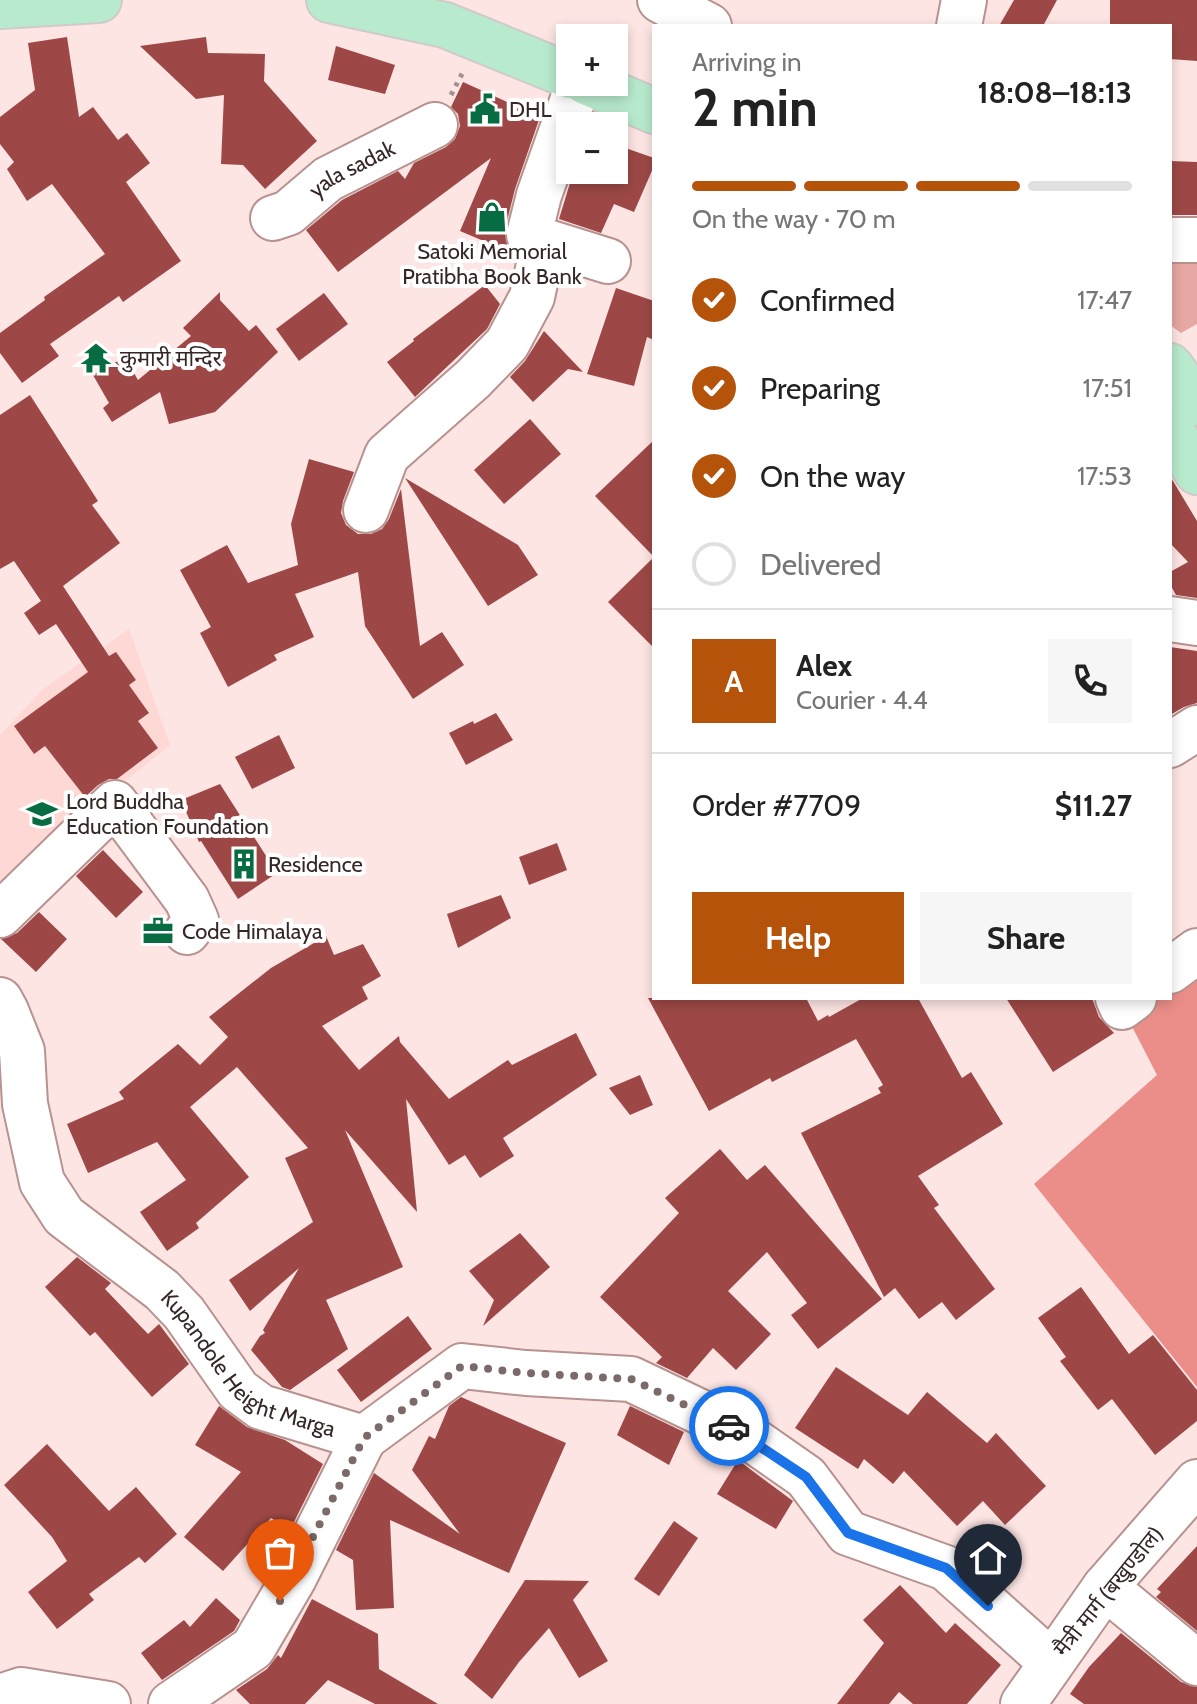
<!DOCTYPE html>
<html lang="en">
<head>
<meta charset="utf-8">
<style>
	body { margin:0; font-family:Cabin,"Noto Sans Devanagari",sans-serif; background:#f6f6f6; color:#222; height:100vh; display:flex; flex-direction:column; font-size:30px; white-space:nowrap }
	* { box-sizing:border-box; margin:0 }
	p { font-size:26px; color:#767676 }
	.icon { flex:none; width:44px; height:44px; fill:none; stroke:currentColor; stroke-width:2; stroke-linecap:round; stroke-linejoin:round }
	.map { position:relative; flex:1; overflow:hidden }
	.side { position:absolute; left:652px; top:24px; width:520px; height:976px; display:flex; flex-direction:column; background:#fff; border-radius:0px; box-shadow:0 4px 12px #0003 }
	.side>* { flex:none }
	.buttons { position:absolute; left:556px; top:24px; display:grid; gap:16px }
	.buttons a { display:grid; place-items:center; width:72px; height:72px; border-radius:0px; background:#fff; box-shadow:0 4px 12px #0003; font-size:40px }
	.pin { position:absolute; display:grid; place-items:center; width:68px; height:68px; color:#fff; margin:-82px -34px; border-radius:50% 50% 50% 0; rotate:-45deg; box-shadow:0 0 8px #0007 }
	.pin .icon { rotate:45deg }
	.courier { position:absolute; display:grid; place-items:center; width:80px; height:80px; margin:-40px; border:6px solid #1a73e8; border-radius:50%; background:#fff; color:#222; box-shadow:0 2px 10px #0007 }
	.headline em { font-style:normal; font-weight:700 }
	.headline div { display:flex; flex-direction:column-reverse }
	.headline { display:flex; align-items:center; justify-content:space-between; height:136px; padding:0 40px }
	h1 { font-size:52px; font-weight:700; line-height:60px }
	.bar { display:grid; grid-template-columns:repeat(4,1fr); gap:12px 8px; align-content:center; height:96px; padding:0 40px }
	.bar i { height:10px; border-radius:6px; background:#e0e0e0 }
	.bar .active { background:#b45309 }
	.bar p { grid-column:span 4 }
	.line { display:flex; align-items:center; gap:20px; padding:0 40px; border-top:2px solid #e0e0e0 }
	.line div { flex:1 }
	.round { display:grid; place-items:center; flex:none; width:84px; height:84px; border-radius:0px; background:#f6f6f6 }
	ol { padding:0 40px; list-style:none }
	li { display:flex; align-items:center; gap:24px; height:88px }
	li p { margin-inline-start:auto }
	li .icon { padding:8px; border-radius:50%; background:#b45309; color:#fff; stroke-width:4 }
	li:last-child { color:#767676 }
	li i { width:44px; height:44px; border:4px solid #e0e0e0; border-radius:50% }
	.action { display:flex; gap:16px; margin-top:auto; padding:16px 40px }
	.action a { flex:1; height:92px; border-radius:0px; background:#b45309; color:#fff; font-size:32px; font-weight:700; line-height:92px; text-align:center }
	.action a+a { background:#f6f6f6; color:#222 }
	.map>svg:first-child { display:block }
	.built { fill:#fed8d5 }
	.green { fill:#e7a7a2 }
	.forest { fill:#eb8e89 }
	.building { fill:#9d4846 }
	.lines { fill:none; stroke-linecap:round; stroke-linejoin:round }
	.minor-casing { stroke:#b7928f; stroke-width:48 }
	.major-casing { stroke:#cfcbcb; stroke-width:48 }
	.path { stroke:#a4908f; stroke-width:5; stroke-dasharray:4 6; stroke-linecap:butt }
	.minor { stroke:#fff; stroke-width:44 }
	.major { stroke:#b8ebcd; stroke-width:44 }
	.done { stroke:#7b6a68; stroke-width:8; stroke-dasharray:0 14.4 }
	.route { stroke:#1a73e8; stroke-width:10 }
	.labels { text-anchor:middle; stroke-width:8; stroke-linejoin:round; paint-order:stroke }
	.poi-label { font-size:22px; fill:#352726; stroke:#fff; text-anchor:start }
	.street-label { font-size:22px; fill:#352726; stroke:#fff }
</style>
</head>
<body>
<div class="map">
<svg width="1197" height="1704" viewBox="0 0 1197 1704">
	<rect width="100%" height="100%" fill="#fde5e3"/>
	<path class="built" d="M129,629L170,745L0,883V735L43,689Z"/>
	<path class="green" d="M1170,258L1197,260V324L1181,333L1170,325Z"/>
	<path class="forest" d="M1197,951V1387L1034,1184L1157,1075L1122,1007L1134,998H1170V971Z"/>
	<g class="building">
		<path d="M1014,0H1057L1043,26H999Z"/>
		<path d="M1110,0H1197V61L1170,59V26H1110Z"/>
		<path d="M67,37L79,117L93,107L118,140L127,133L150,163L126,182L181,261L123,302L119,296L50,344L59,356L22,383L0,353V333L45,300L44,297L105,254L52,184L27,201L7,169L14,162L0,144V117L35,90L28,43Z"/>
		<path d="M206,37L208,53L265,54L264,81L317,141L265,189L243,165L221,164L224,95L196,99L140,46Z"/>
		<path d="M336,46L395,65L385,94L328,80Z"/>
		<path d="M463,82L540,117L515,189L505,229L507,245L505,250L460,231L491,158L338,272L306,230L342,200L398,171L405,179L414,163L446,147L455,139L460,126L458,114L451,107Z"/>
		<path d="M614,144L654,158V166L634,212L614,204L601,233L559,219L574,170H614Z"/>
		<path d="M1170,161L1197,162V215H1170Z"/>
		<path d="M485,285L500,304L487,329L415,397L387,362L414,341L413,339Z"/>
		<path d="M616,288L654,301V340L647,337L634,386L587,374Z"/>
		<path d="M220,292V300L249,331L256,325L278,352L215,412L169,424L160,392L112,422L103,408L109,403L93,375L125,357L138,380L191,336L183,328Z"/>
		<path d="M324,293L348,324L299,361L276,329Z"/>
		<path d="M544,331L583,372L568,369L533,402L510,377L525,361Z"/>
		<path d="M30,395L98,501L92,505L120,543L63,586L109,656L116,652L136,680L129,685L149,713L138,721L158,748L117,779H109L98,785L85,797L45,746L34,754L14,726L88,672L56,624L39,635L24,613L41,601L14,561L0,569V415Z"/>
		<path d="M530,419L561,454L504,504L474,470Z"/>
		<path d="M654,440V648L608,602L654,557L595,496Z"/>
		<path d="M309,459L354,472L343,501L341,513L346,525L358,534H371L382,529L389,519L401,489L420,646L442,632L464,665L413,699L365,626L358,572L295,594L314,637L274,655L277,660L228,687L200,633L211,627L180,570L227,545L248,583L298,565L291,524Z"/>
		<path d="M1170,476L1197,521V598L1176,595L1170,584V572L1188,562L1170,543Z"/>
		<path d="M405,478L518,545L538,575L488,606Z"/>
		<path d="M1170,647L1197,651V703L1184,707L1170,715Z"/>
		<path d="M496,713L513,740L466,765L449,733L473,721L474,724Z"/>
		<path d="M279,735L295,768L252,789L235,757Z"/>
		<path d="M220,784L277,873L238,899L201,841L199,842L181,800Z"/>
		<path d="M557,843L567,870L529,885L519,857Z"/>
		<path d="M103,850L143,892L116,918L76,876Z"/>
		<path d="M501,895L511,918L458,948L447,914Z"/>
		<path d="M39,912L67,939L36,972L1,939L17,933Z"/>
		<path d="M326,936L334,955L363,944L381,976L362,987L368,999L322,1026L359,1070L399,1036L400,1042L449,1099L508,1060L512,1065L576,1033L597,1075L503,1138L514,1156L480,1178L465,1155L449,1165L406,1099L417,1212L345,1130L403,1267L326,1300L348,1349L290,1390L282,1387L251,1350L260,1336L265,1333L263,1330L299,1268L250,1311L229,1280L313,1222L285,1158L308,1148L237,1067L190,1107L249,1177L196,1223L199,1228L167,1251L140,1212L186,1180L157,1142L88,1173L67,1124L124,1099L119,1092L178,1044L200,1065L228,1037L209,1017L271,968Z"/>
		<path d="M648,998H806L818,1021L828,1015L829,1017L863,998H918L962,1078L971,1072L1003,1124L918,1176L939,1205L934,1208L995,1289L956,1320L942,1302L919,1319L895,1288L884,1297L801,1133L881,1093L878,1088L883,1085L856,1039L772,1082L770,1078L709,1111Z"/>
		<path d="M1006,998H1092L1099,1017L1114,1033L1053,1072Z"/>
		<path d="M640,1075L653,1105L630,1115L609,1088Z"/>
		<path d="M720,1149L747,1180L765,1165L882,1299L818,1349L791,1315L807,1303L767,1252L728,1291L771,1334L736,1370L713,1348L687,1378L656,1363L662,1357L600,1297L679,1213L665,1198Z"/>
		<path d="M520,1233L550,1267L483,1326L494,1300L469,1271Z"/>
		<path d="M77,1257L111,1283L105,1289L148,1334L159,1324L189,1364L152,1397L95,1332L90,1336L45,1287Z"/>
		<path d="M1081,1287L1129,1354L1153,1335L1197,1390V1421L1155,1455L1112,1399L1098,1410L1060,1361L1066,1357L1038,1318Z"/>
		<path d="M408,1316L432,1349L361,1402L337,1370Z"/>
		<path d="M836,1367L908,1415L927,1392L987,1443L996,1433L1046,1486L1005,1525L983,1501L957,1526L904,1471L893,1484L864,1459L858,1469L795,1428Z"/>
		<path d="M461,1397L566,1443L509,1573L390,1520L394,1608L356,1610L353,1560L336,1550L374,1473L460,1534L412,1470L429,1436L435,1439L449,1406Z"/>
		<path d="M219,1406L247,1427L285,1440L323,1464L293,1524L286,1520L283,1525L271,1518L223,1571L184,1537L241,1472L195,1445Z"/>
		<path d="M630,1406L684,1432L669,1465L617,1435Z"/>
		<path d="M47,1444L109,1511L136,1487L177,1534L145,1563L139,1557L89,1594L94,1600L57,1629L28,1592L67,1561L52,1537L4,1485Z"/>
		<path d="M738,1460L793,1501L776,1529L717,1494Z"/>
		<path d="M674,1521L698,1538L659,1596L634,1579Z"/>
		<path d="M1197,1546V1631L1156,1597L1161,1592L1157,1589Z"/>
		<path d="M525,1580L589,1581L573,1600L608,1661L579,1678L549,1628L519,1662L492,1699L464,1675Z"/>
		<path d="M900,1585L946,1633L955,1623L1001,1665L967,1704H913L899,1692L889,1704H837L884,1643L863,1620Z"/>
		<path d="M216,1598L240,1620L234,1631L162,1680L141,1653L184,1620L190,1627Z"/>
		<path d="M312,1599L378,1634L379,1669L438,1704H375L328,1680L305,1704H250L236,1690L267,1669L278,1655L281,1658Z"/>
		<path d="M1121,1633L1181,1682L1197,1687V1704H1084L1070,1694L1089,1667Z"/>
	</g>
	<g class="lines">
		<g class="minor-casing">
			<g id="minor">
				<path d="M660,0L709,26"/>
				<path d="M959,26L964,0"/>
				<path id="s1" d="M273,218L288,213L328,179L435,125"/>
				<path d="M1170,240H1197"/>
				<path d="M544,241L608,261"/>
				<path d="M366,510L387,455L473,379L507,344L532,297L544,241L529,235L539,195L579,82"/>
				<path d="M1170,619L1197,623"/>
				<path d="M1170,745L1197,728"/>
				<path d="M0,915L115,803L187,900L196,920L187,932"/>
				<path d="M1170,971L1197,951"/>
				<path d="M1118,998L1122,1007L1134,998"/>
				<path id="s2" d="M0,1000L6,1011L22,1051L25,1104L42,1182L64,1216L162,1290L184,1313L238,1390L261,1407L364,1438L462,1366L526,1373L631,1379L740,1431L806,1477L848,1533L946,1568L1051,1662"/>
				<path d="M1105,1587L1197,1663"/>
				<path d="M0,1697L21,1690L108,1704"/>
				<path d="M171,1704L253,1648L294,1578L364,1438"/>
				<path d="M1023,1704L1105,1587L1197,1482"/>
			</g>
		</g>
		<g class="major-casing">
			<g id="major">
				<path d="M329,0L445,25L570,76"/>
				<path d="M0,6L99,0"/>
				<path d="M586,82L654,111"/>
				<path d="M1170,366L1197,403"/>
				<path d="M1170,429L1197,472"/>
			</g>
		</g>
		<path class="path" d="M451,95L463,72"/>
		<use href="#minor" class="minor"/>
		<use href="#major" class="major"/>
	</g>
	<g class="lines">
		<path class="done" d="M280,1601L364,1438L462,1366L526,1373L631,1379L729,1426"/>
		<path class="route" d="M729,1426L806,1477L848,1533L946,1568L988,1606"/>
	</g>
	<defs>
		<g id="civic-bare" transform="scale(2.4)"><path d="M-.6-6.5H3V-4.5H.6V-3L4-1V1h2V6H-6V1h2V-1L-.6-3ZM-1.2 2.5V6h2.4V2.5Z" fill="#076c42" stroke="#fff" stroke-width="2.5" paint-order="stroke"/></g>
		<g id="shop-bare" transform="scale(2.4)"><path d="M-5-2.5h2.3a2.7 3.5 0 0 1 5.4 0H5L5.5 6h-11ZM-1.5-2.5h3a1.5 2.3 0 0 0-3 0Z" fill="#076c42" stroke="#fff" stroke-width="2.5" paint-order="stroke"/></g>
		<g id="temple-bare" transform="scale(2.4)"><path d="M0-6L5-2H3V0L6.5 2.5H4V6H1.5V3h-3V6H-4V2.5H-6.5L-3 0V-2H-5Z" fill="#076c42" stroke="#fff" stroke-width="2.5" paint-order="stroke"/></g>
		<g id="university-bare" transform="scale(2.4)"><path d="M0-5L7-2L0 1L-7-2ZM-4 1L0 2.5L4 1V4Q0 6-4 4Z" fill="#076c42" stroke="#fff" stroke-width="2.5" paint-order="stroke"/></g>
		<g id="building-bare" transform="scale(2.4)"><path d="M-4-6H4V6H1V3H-1V6H-4ZM-2.5-4.3h1.7v1.8h-1.7ZM.8-4.3h1.7v1.8H.8ZM-2.5-1h1.7V.8h-1.7ZM.8-1h1.7V.8H.8Z" fill="#076c42" stroke="#fff" stroke-width="2.5" paint-order="stroke"/></g>
		<g id="office-bare" transform="scale(2.4)"><path d="M-6-3h4V-5.5h4V-3h4V5H-6ZM-1-4.5V-3h2v-1.5ZM-6 0V1H6V0Z" fill="#076c42" stroke="#fff" stroke-width="2.5" paint-order="stroke"/></g>
	</defs>
	<g fill-rule="evenodd">
		<use href="#civic-bare" x="485" y="109"/>
		<use href="#shop-bare" x="492" y="217"/>
		<use href="#temple-bare" x="96" y="358"/>
		<use href="#university-bare" x="42" y="814"/>
		<use href="#building-bare" x="244" y="864"/>
		<use href="#office-bare" x="158" y="931"/>
	</g>
	<g class="labels">
		<g class="poi-label">
			<text x="509" y="117">DHL</text>
			<text x="492" y="259" text-anchor="middle">Satoki Memorial<tspan x="492" dy="25">Pratibha Book Bank</tspan></text>
			<text x="120" y="366">कुमारी मन्दिर</text>
			<text x="66" y="809">Lord Buddha<tspan x="66" dy="25">Education Foundation</tspan></text>
			<text x="268" y="872">Residence</text>
			<text x="182" y="939">Code Himalaya</text>
		</g>
		<g class="street-label">
			<text dy="8" stroke="none"><textPath href="#s1" startOffset="94">yala sadak</textPath></text>
			<text dy="8" stroke="none"><textPath href="#s2" startOffset="470">Kupandole Height Marga</textPath></text>
			<text transform="translate(1108 1591) rotate(-51)" y="8">मैत्री मार्ग (बखुण्डोल)</text>
		</g>
	</g>
</svg>
<div class="buttons">
<a>+</a>
<a>−</a>
</div>
<div class="pin" style="left:280px;top:1601px;background:#ea580c"><svg class="icon" aria-label="bag" viewBox="0 0 24 24"><path d="M5 8h14l-1 12H6zM9 8a3 3 0 0 1 6 0"/></svg></div>
<div class="pin" style="left:988px;top:1606px;background:#1f2937"><svg class="icon" aria-label="home" viewBox="0 0 24 24"><path d="M3 11l9-7 9 7M6 9v11h12V9"/></svg></div>
<div class="courier" style="left:729px;top:1426px"><svg class="icon" aria-label="car" viewBox="0 0 24 24"><path d="M5 17H2v-5l4-1 3-4h7l3 4 3 1v5h-3M9 17h6M6 11h13"/><circle cx="7" cy="17" r="2"/><circle cx="17" cy="17" r="2"/></svg></div>
<section class="side">
<div class="headline"><div><h1>2 min</h1><p>Arriving in</p></div><em>18:08–18:13</em></div>
<div class="bar"><i class="active"></i><i class="active"></i><i class="active"></i><i></i><p>On the way · 70 m</p></div>
<ol>
<li><svg class="icon" aria-label="check" viewBox="0 0 24 24"><path d="M5 12l5 5 9-10"/></svg>Confirmed<p>17:47</p></li>
<li><svg class="icon" aria-label="check" viewBox="0 0 24 24"><path d="M5 12l5 5 9-10"/></svg>Preparing<p>17:51</p></li>
<li><svg class="icon" aria-label="check" viewBox="0 0 24 24"><path d="M5 12l5 5 9-10"/></svg>On the way<p>17:53</p></li>
<li><i></i>Delivered</li>
</ol>
<div class="line" style="height:144px"><b class="round" style="background:#b45309;color:#fff">A</b><div><b>Alex</b><p>Courier · 4.4</p></div><a class="round"><svg class="icon" aria-label="phone" viewBox="0 0 24 24"><path d="M5 4h4l2 5-3 2q2 4 5 5l2-3 5 2v4C11 20 4 13 5 4z"/></svg></a></div>
<div class="line" style="height:104px"><div>Order #7709</div><b>$11.27</b></div>
<div class="action"><a>Help</a><a>Share</a></div>
</section>
</div>
</body>
</html>
